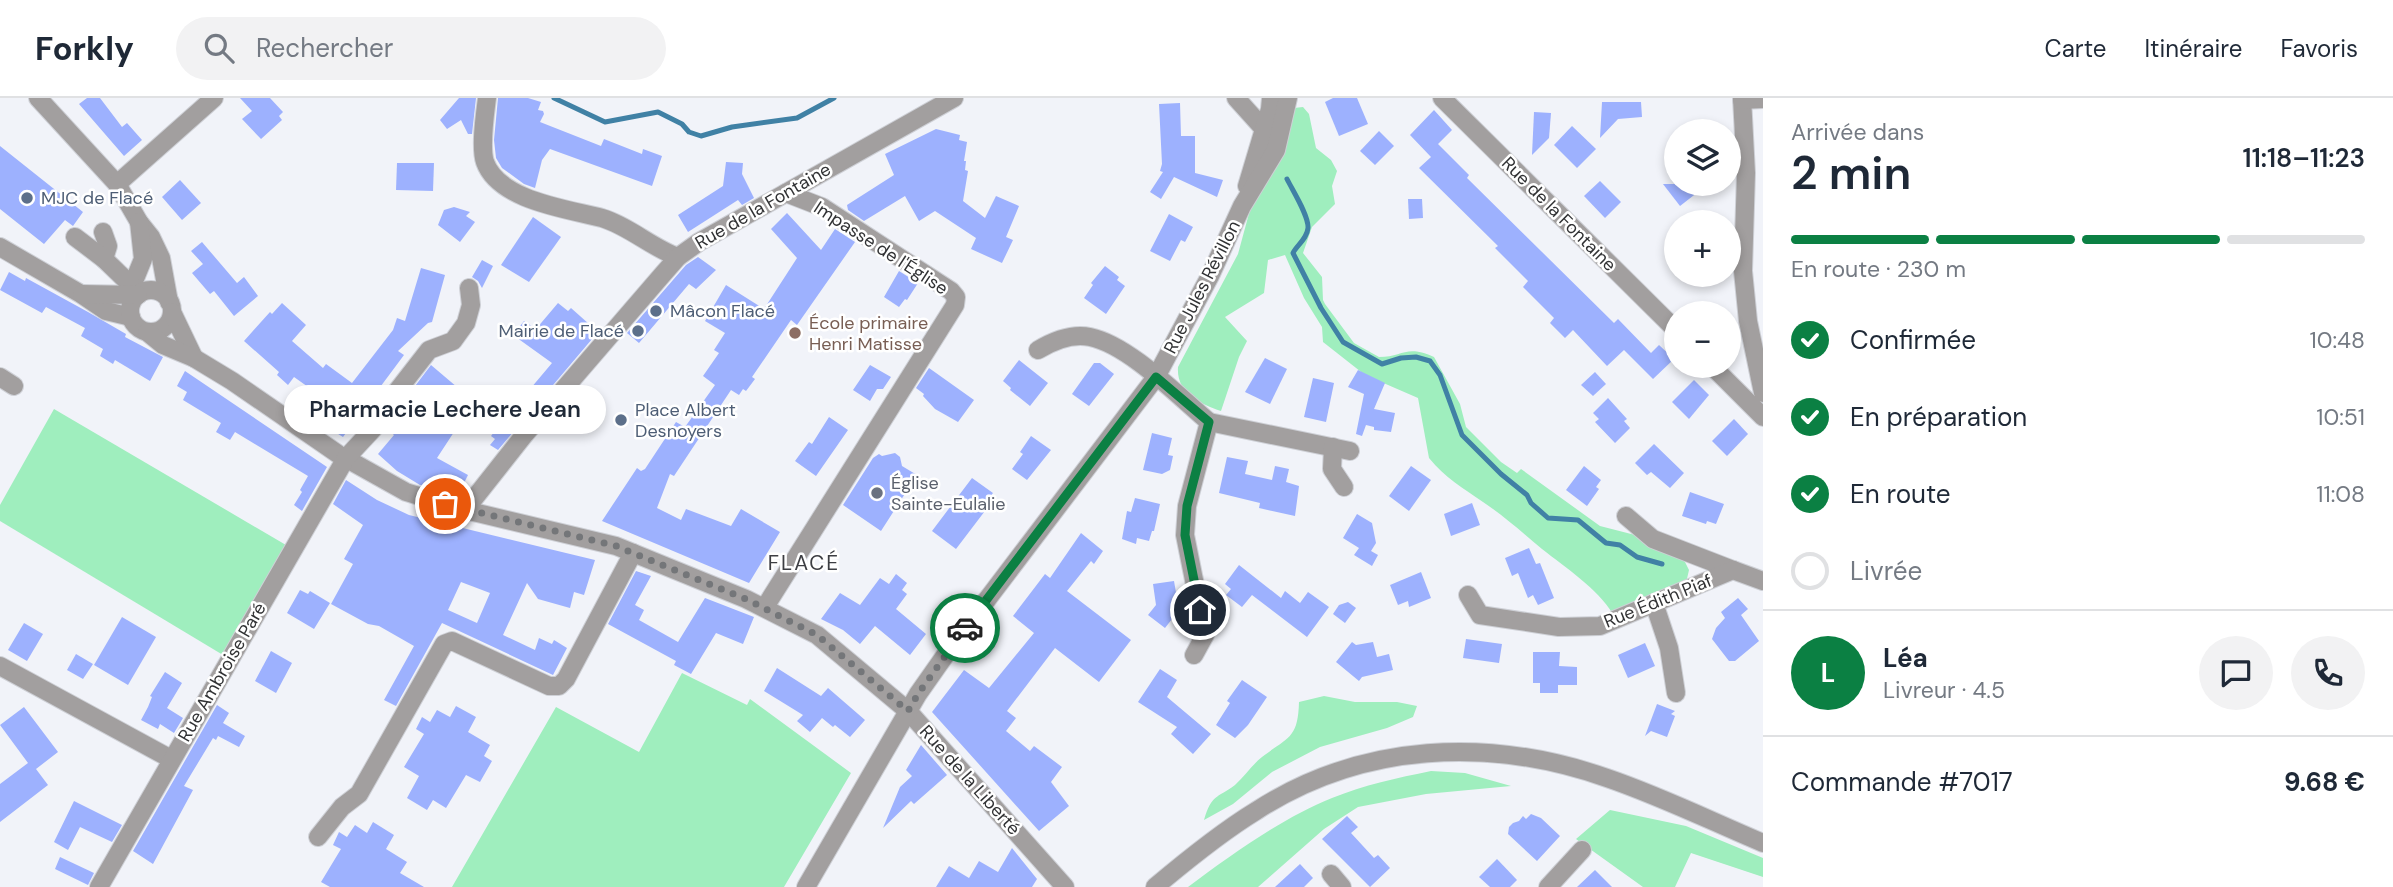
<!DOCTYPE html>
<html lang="fr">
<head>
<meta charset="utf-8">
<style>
	body { margin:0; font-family:"DM Sans",sans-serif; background:#f2f2f3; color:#1f2937; height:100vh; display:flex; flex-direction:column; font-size:26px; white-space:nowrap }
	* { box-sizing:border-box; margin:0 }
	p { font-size:23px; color:#747a83 }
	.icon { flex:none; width:38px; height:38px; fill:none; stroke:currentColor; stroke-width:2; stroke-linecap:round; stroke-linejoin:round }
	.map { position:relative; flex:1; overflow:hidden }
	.drawer { display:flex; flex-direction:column; background:#fff; width:630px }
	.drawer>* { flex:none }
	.fabs { position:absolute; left:1664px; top:21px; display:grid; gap:14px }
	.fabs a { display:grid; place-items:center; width:77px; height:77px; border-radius:50%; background:#fff; box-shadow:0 4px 10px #0003; font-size:35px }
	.pin { position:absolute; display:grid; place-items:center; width:60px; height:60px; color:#fff; margin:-30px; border:4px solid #fff; border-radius:50%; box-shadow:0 2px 7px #0007 }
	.courier { position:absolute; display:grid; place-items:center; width:70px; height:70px; margin:-35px; border:5px solid #0b8043; border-radius:50%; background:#fff; color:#222; box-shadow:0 2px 9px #0007 }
	.bubble { position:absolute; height:49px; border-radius:24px; background:#fff; box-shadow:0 4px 10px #0003; font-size:23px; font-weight:600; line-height:49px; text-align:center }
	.head em { font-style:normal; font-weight:600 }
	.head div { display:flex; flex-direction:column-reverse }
	.head { display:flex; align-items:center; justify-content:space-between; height:119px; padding:0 28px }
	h1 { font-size:46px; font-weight:600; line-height:52px }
	.bar { display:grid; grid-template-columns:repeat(4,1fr); gap:10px 7px; align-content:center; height:84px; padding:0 28px }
	.bar i { height:9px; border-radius:5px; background:#e0e1e3 }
	.bar .active { background:#0b8043 }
	.bar p { grid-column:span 4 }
	.line { display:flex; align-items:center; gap:18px; padding:0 28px; border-top:2px solid #e0e1e3 }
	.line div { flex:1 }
	.round { display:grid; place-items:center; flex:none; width:74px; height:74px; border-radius:37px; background:#f2f2f3 }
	ol { padding:0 28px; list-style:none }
	li { display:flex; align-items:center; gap:21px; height:77px }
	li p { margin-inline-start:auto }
	li .icon { padding:7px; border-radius:50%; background:#0b8043; color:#fff; stroke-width:4 }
	li:last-child { color:#747a83 }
	li i { width:38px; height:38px; border:4px solid #e0e1e3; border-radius:50% }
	header { display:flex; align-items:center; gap:42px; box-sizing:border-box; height:98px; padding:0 35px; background:#fff; border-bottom:2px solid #e0e1e3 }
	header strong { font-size:33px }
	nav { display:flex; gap:38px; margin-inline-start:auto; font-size:24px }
	.search { width:490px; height:63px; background:#f2f2f3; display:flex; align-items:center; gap:18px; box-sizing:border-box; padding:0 24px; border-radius:38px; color:#747a83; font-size:26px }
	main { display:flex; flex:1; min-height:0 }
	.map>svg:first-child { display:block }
	.green { fill:#9feebe }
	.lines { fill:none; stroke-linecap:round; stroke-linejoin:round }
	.stream { stroke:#4081a5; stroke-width:5 }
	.building { fill:#9db1fe; fill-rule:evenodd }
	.minor-casing { stroke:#ced0d6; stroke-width:20 }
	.minor { stroke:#a29f9f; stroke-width:18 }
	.done { stroke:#747679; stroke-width:7; stroke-dasharray:0 12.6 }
	.route { stroke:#0b8043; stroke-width:9 }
	.service-dot { fill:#5c6f8a; stroke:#fff; stroke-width:2.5 }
	.education-dot { fill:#8d6e63; stroke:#fff; stroke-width:2.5 }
	.worship-dot { fill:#6b7280; stroke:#fff; stroke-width:2.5 }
	.labels { text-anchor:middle; stroke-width:5; stroke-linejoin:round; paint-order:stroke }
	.service-label { font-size:18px; fill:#4e5e75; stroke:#fff; text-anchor:start }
	.street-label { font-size:18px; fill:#313234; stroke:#fff }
	.education-label { font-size:18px; fill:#785e54; stroke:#fff; text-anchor:start }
	.worship-label { font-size:18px; fill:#5b616d; stroke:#fff; text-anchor:start }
	.quarter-label { font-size:21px; letter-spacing:2px; fill:#3d3e43; stroke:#fff }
</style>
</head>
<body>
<header>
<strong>Forkly</strong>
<div class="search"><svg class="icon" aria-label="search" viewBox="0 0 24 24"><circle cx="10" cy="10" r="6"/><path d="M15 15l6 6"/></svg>Rechercher</div>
<nav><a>Carte</a><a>Itinéraire</a><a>Favoris</a></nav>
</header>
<main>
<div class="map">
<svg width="1763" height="789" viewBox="0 0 1763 789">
	<rect width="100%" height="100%" fill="#f1f3f9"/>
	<g class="green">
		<path d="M1303,9L1309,16L1316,50L1331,62L1337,73L1332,88L1335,106L1312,129L1303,155L1322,179L1323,202L1325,206L1354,245L1379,259C1403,259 1406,246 1434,259L1460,306L1466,329L1501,364L1517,375L1521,371L1600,428L1635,437L1683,460L1689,472L1686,485L1613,516C1597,490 1566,470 1542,451C1523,435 1504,418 1483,404C1463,390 1445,380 1429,360L1418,300L1365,277L1323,244L1322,229L1304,200L1285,157L1268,162L1264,195L1225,219L1247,243L1239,259L1221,313C1200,306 1176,295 1178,269L1238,156L1251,108L1294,10Z"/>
		<path d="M54,311L286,447L223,557L0,423V407Z"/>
		<path d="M682,575L747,607L750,601L851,675L784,789H452L556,609L639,654Z"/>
		<path d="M1324,598L1355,604H1397L1417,608L1413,619L1387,630L1320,649L1272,674L1233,706L1204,722C1212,696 1216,701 1235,687C1245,678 1252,667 1262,659C1288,639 1298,641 1299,604Z"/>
		<path d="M1431,673L1465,675L1511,688L1426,696L1358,709L1324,731L1258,789H1188C1231,757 1282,720 1332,700C1364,687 1397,680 1431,673Z"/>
		<path d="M1610,712L1686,728L1763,760V779L1691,755L1675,789H1643L1576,741Z"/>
	</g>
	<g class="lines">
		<g class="stream">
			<path d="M554,0L605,24L658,14L682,26L689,34L701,38L732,29L797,20L834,0"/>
			<path d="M1287,81C1293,93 1309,118 1308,130C1307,141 1297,147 1293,155L1321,210L1343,244L1382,266L1401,260L1416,259L1430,263L1440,277L1462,337L1501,376L1527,397L1531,405L1548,420L1578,422L1606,445L1620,447L1637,459L1662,466"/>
		</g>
	</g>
	<g class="building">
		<path d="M87,0H100L122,29L127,25L142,42L124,58L79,6Z"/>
		<path d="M240,0H270L283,14L279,18L282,22L261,41L242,21L252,13Z"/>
		<path d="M459,0H476L472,36H468L461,22L447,31L440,22Z"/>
		<path d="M498,0H528L541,4L538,12L543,13L544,16L540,24L601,48L604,41L642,56L643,51L662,58L652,88L550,51L542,62L535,90L524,86L502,70L496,60L494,42Z"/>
		<path d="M1333,0H1357L1368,26L1339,38L1325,4Z"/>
		<path d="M1602,4H1641L1642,19L1618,21L1600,40Z"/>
		<path d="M1180,5L1181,38H1195V75L1223,82L1217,99L1174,79L1161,101L1150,94L1163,74L1160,73L1162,66L1159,6Z"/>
		<path d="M1434,12L1452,32L1438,46L1469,77L1467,80L1614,225L1618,221L1651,255L1659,247L1674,261L1653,281L1624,252L1607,268L1573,232L1565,240L1550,225L1554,220L1523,189L1528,183L1495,150L1498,148L1419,70L1431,59L1410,37Z"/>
		<path d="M1534,14L1551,15L1549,40L1532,57Z"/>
		<path d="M1572,28L1596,51L1577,70L1554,47Z"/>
		<path d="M936,31L960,37L959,42L967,44L964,63H966L965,72L968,73L963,103L985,120L996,98L1019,108L1006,139L1013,142L1002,165L971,151L976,140L935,113L919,123L905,98L864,123L848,112L847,107L894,77L885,56Z"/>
		<path d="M1379,33L1394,48L1375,67L1360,53Z"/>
		<path d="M0,48L83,114L73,128L65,122L44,146L0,111Z"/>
		<path d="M726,64L743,65L742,76L754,100L742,107L738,102L688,134L678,117L723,88Z"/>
		<path d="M397,65H434L433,93L396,92Z"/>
		<path d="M180,82L201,105L182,122L162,99Z"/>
		<path d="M1600,83L1621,104L1605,120L1584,98Z"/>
		<path d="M1663,86H1691L1698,94L1680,108Z"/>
		<path d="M1408,101H1422L1423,120L1409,121Z"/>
		<path d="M454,109L470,114L466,118L475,124L460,144L438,127L444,112Z"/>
		<path d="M787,115L821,152L835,131L855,144L797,227L791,222L752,279L755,281L746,293L743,291L739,297L731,292L674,378L670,376L657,410L681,422L686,411L731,428L741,411L780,434L749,485L602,423L637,370L641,373L645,371L676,324L685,329L715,287L703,278L719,255L714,252L725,235L705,223L726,187L764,211L797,160L771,131Z"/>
		<path d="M1169,116L1193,129L1185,144L1181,142L1170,163L1150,153Z"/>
		<path d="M533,119L561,139L529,184L501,167Z"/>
		<path d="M202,144L237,185L244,179L258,198L234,218L214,193L210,196L192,175L203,166L191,153Z"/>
		<path d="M698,159L716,172L696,191L689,186L639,245L627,235L686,167Z"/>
		<path d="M482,162L493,168L482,190L478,183L472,179Z"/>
		<path d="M1105,168L1119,179L1117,182L1125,188L1106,216L1084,200L1093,187L1091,185Z"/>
		<path d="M421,170L445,177L432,224L428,225L398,253L404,257L343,339L322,326L335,308L294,279L288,287L277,277L279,274L244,243L270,214L272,216L282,205L306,227L292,243L323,270L326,266L352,285L393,232L397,220L405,223Z"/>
		<path d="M899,173L918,185L907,202L905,201L899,209L884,199Z"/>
		<path d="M9,174L25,183L26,180L88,214L126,236L125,239L163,259L150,283L115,262L113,266L100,258L103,251L81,238L85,230L46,209L42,215L0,192Z"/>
		<path d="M558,205L568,213L571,210L598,234L498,352L490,347L495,341L491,338L498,329L494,326L505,312L509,316L552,265L513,237L524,223L536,231Z"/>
		<path d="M1265,260L1287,271L1270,306L1245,294Z"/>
		<path d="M1019,262L1048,285L1030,308L1010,292L1011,290L1003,283Z"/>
		<path d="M1094,265H1100L1114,276L1089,308L1072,296Z"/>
		<path d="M431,267L464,295L453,307L467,319L454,334L437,360L468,377L458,397L444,390L442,393L420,387L397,373L378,356L394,337L386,330L390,321Z"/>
		<path d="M870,267L891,279L883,291H877L870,303L853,292Z"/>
		<path d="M929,270L974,302L958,324L935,311L923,298L924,296L916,290Z"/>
		<path d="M1358,272L1385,285L1374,311L1395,315L1391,334L1374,332V329L1366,327L1362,338L1356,336L1364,296L1348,289Z"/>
		<path d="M185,273L327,369L302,413L294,407L302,394L300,392L308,378L235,334L230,342L216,334L221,325L183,302L187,294L177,288Z"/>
		<path d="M1595,274L1606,286L1593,298L1581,287Z"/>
		<path d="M1313,280L1334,285L1326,324L1304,319Z"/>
		<path d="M1694,282L1709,297L1689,321L1672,304Z"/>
		<path d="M1608,300L1627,321L1624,323L1630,330L1615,345L1595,324L1599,321L1593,315Z"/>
		<path d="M829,319L848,332L816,378L795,363L809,344L812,346Z"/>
		<path d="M1734,321L1748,336L1727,358L1712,343Z"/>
		<path d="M1152,335L1172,340L1168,357L1173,358L1170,372L1162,376L1143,372Z"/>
		<path d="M1031,338L1051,352L1027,382L1012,371L1023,356L1020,354Z"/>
		<path d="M1654,346L1684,375L1670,390L1651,374L1647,377L1635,365Z"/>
		<path d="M895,355L900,359L902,368L917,377L881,433L843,407L873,360L879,356L882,358Z"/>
		<path d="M1227,359L1248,363L1245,376L1272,382L1275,368L1289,371L1286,384L1299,388L1295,418L1259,410L1260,405L1219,395Z"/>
		<path d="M1411,368L1431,382L1409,413L1389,398Z"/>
		<path d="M1584,368L1601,382L1596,389L1599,391L1587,408L1566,392Z"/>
		<path d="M972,380L993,395L987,403L991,405L956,451L932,433Z"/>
		<path d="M346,382L377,402L409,417L595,462L584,497L574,494L570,510L538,501L527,485L503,537L535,552L539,540L552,546L554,542L567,550L553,577L442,525L396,608L384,602L414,548L379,528L368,526L331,506L353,466L344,461L363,427L333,406ZM461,484L490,495L477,525L448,512Z"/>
		<path d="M1690,394L1724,406L1716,426L1707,423L1706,426L1682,418Z"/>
		<path d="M1135,400L1160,406L1154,433H1152L1149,443L1137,440L1136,446L1122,441L1127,413L1131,414Z"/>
		<path d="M1472,405L1480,427L1451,438L1444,416Z"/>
		<path d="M1357,416L1372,425L1376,445L1371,453L1378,457L1372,468L1354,457L1359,450L1343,440Z"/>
		<path d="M1081,435L1103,453L1094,466L1091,463L1067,493L1131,542L1099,584L1055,550L1007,613L1016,620L1006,633L1030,653L1034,648L1062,669L1051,684L1069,708L1039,733L932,614L964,572L989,590L1034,535L1013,518L1045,476L1050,480Z"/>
		<path d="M1529,450L1536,466L1540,465L1554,500L1538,507L1533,497L1528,500L1518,475L1512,478L1505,460Z"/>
		<path d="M1239,467L1281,500L1285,493L1300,505L1308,494L1329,509L1307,539L1252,497L1242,509L1226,497L1231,491L1225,486Z"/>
		<path d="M636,473L651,478L635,507L644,512L639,522L678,544L705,500L754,519L743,546L716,535L691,576L674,567L676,563L608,526Z"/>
		<path d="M1421,474L1431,500L1409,509L1408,503L1398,507L1390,487Z"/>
		<path d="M896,476L907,485L902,492L907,496L896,511L926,536L910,557L875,528L860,546L843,532L821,521L840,495L860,507L880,480L889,486Z"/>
		<path d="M1174,483L1179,512L1165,530L1148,517L1156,507L1153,486Z"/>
		<path d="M300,492L308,496L310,493L330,505L314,531L287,515Z"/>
		<path d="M1738,500L1748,511L1741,517L1759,543L1735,563H1729L1712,541L1716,530L1725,520L1721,514Z"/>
		<path d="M1348,504L1356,510L1345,525L1333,516L1339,507Z"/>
		<path d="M122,519L156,539L128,587L94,567Z"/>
		<path d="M24,525L43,536L27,563L8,552Z"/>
		<path d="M1466,541L1502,546L1499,565L1463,560Z"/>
		<path d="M1352,544L1356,547L1373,544L1377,559L1389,556L1393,572L1362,579L1359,583L1336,564Z"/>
		<path d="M1645,545L1655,568L1628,580L1618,557Z"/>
		<path d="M271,553L292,565L276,595L255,583Z"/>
		<path d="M1533,554H1560L1559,568L1577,569V587H1558V595H1540V585H1533Z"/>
		<path d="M76,556L93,566L83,581L67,572Z"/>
		<path d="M777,570L821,598L828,590L865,622L850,639L835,627L833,629L822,620L810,634L797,623L803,617L764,593Z"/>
		<path d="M1160,571L1177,582L1167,599L1211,636L1193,656L1171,636L1177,629L1138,604Z"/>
		<path d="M165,574L182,585L167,610L183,620L174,635L160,626L158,631L141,622L148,609L152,599L150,598Z"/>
		<path d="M1242,582L1267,599L1248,627L1235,640L1216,627L1230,605L1227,603Z"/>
		<path d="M1657,606L1675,613L1671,616L1675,618L1667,639L1651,633L1645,638Z"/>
		<path d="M217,607L229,615L223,625L245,638L239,649L218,638L216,642L213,640L184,688L193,692L153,766L133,753Z"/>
		<path d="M456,608L476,619L468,634L490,647L484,658L492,663L480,684L466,677L446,710L433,702L427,712L407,700L419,678L404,669L424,636L416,631L422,619L430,624L437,612L450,619Z"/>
		<path d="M24,609L58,654L36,671L48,687L0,724V686L28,665L0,627Z"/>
		<path d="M921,647L947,677L914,706L911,703L883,730L900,689L912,678L906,672Z"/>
		<path d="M74,703L122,727L112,744L80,729L68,752L54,744Z"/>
		<path d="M1531,716L1541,720L1560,738L1537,763L1508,736L1509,729L1513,725L1519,723L1523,718L1526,721Z"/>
		<path d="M1347,718L1358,729L1351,735L1374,760L1378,757L1390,770L1370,789L1322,741Z"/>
		<path d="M373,724L394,737L386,751L407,764L400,775L424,789H330L321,784L341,751L333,747L339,734L347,739L355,727L367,735Z"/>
		<path d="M1012,750L1037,781L1032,789H936L949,768L969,780L979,763L998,774Z"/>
		<path d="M60,759L94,775L88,787L55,771Z"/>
		<path d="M1497,761L1517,782L1510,789H1490L1479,779Z"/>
		<path d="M1300,766L1313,780L1304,789H1275Z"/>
		<path d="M1595,772L1612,789H1577Z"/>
	</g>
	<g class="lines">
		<g class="minor-casing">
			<g id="minor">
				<path d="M38,0L117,86L139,124L151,139L161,160L169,204"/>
				<path d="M487,0C485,16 480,49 485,64C499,103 568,111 602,120C629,128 652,150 678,159"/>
				<path d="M1236,0L1263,30"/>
				<path d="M1442,0L1676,232"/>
				<path d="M1742,0L1746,75L1743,173L1748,223L1763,295"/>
				<path d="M1742,2L1763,1"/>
				<path d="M117,86L214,0"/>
				<path d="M1247,88L1270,11L1271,0"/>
				<path d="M139,124L143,161L132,188L139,196"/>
				<path d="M103,134L108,148L104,161"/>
				<path d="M75,139L104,161L132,188L126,197"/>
				<path d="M0,149L81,196L106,213L131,219"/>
				<circle cx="151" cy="213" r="21"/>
				<path d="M82,196L138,197"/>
				<path d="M172,214L194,260"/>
				<path d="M147,234L163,247L194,260L232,283L338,356L406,394L465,412L616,448L746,501L817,537L908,613L1065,789"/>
				<path d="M1038,252C1053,243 1071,235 1090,239C1129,247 1178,298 1209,324L1187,408L1185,437L1205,537L1194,557"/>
				<path d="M1712,268L1763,319"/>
				<path d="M0,279L14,288"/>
				<path d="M1209,324L1350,353"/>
				<path d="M1333,349L1332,371L1344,389"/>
				<path d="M465,412L525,336L663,176L678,159L699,144L954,0"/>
				<path d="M1626,418L1653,441L1733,472"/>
				<path d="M1468,497L1480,517L1559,529L1600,528L1733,472L1763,483"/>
				<path d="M1654,505L1669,550L1676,595"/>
				<path d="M765,509L955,207L956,199L951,193L822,109L786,95"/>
				<path d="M0,568L171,661"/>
				<path d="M318,739L342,709L359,696L444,546L452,543L549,588H559L566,581L633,455"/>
				<path d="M1331,776L1342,789"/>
				<path d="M99,789L346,360L373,331L380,315L429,252L453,243L466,225L471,207L469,190"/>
				<path d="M806,789L918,596L951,549L1156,279L1210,178L1242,108L1276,52L1288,0"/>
				<path d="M1155,789C1187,762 1220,735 1256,713C1362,644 1490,639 1607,680C1660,698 1711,723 1763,745"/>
				<path d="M1548,789L1582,752"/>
			</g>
		</g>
		<use href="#minor" class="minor"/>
	</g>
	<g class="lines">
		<path class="done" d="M445,406L616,448L746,501L817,537L908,613L918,596L965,530"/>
		<path class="route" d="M965,530L1156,279L1209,324L1187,408L1185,437L1200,512"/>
	</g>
	<g class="service-dot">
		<circle cx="27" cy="100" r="7"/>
		<circle cx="656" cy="213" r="7"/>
		<circle cx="638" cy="233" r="7"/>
		<circle cx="621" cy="322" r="7"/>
	</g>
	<circle class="education-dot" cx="795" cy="235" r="7"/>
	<circle class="worship-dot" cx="877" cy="395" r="7"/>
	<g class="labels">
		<g class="service-label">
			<text x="41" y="106">MJC de Flacé</text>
			<text x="670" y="219">Mâcon Flacé</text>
			<text x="624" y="239" text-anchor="end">Mairie de Flacé</text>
			<text x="635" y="318">Place Albert<tspan x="635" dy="21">Desnoyers</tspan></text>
		</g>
		<g class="street-label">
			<text transform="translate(763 108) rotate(-30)" y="6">Rue de la Fontaine</text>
			<text transform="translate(1559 116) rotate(45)" y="6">Rue de la Fontaine</text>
			<text transform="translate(881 150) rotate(33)" y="6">Impasse de l'Église</text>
			<text transform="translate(1202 189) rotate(-63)" y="6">Rue Jules Révillon</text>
			<text transform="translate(1658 503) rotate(-22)" y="6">Rue Édith Piaf</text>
			<text transform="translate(222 574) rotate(-60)" y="6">Rue Ambroise Paré</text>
			<text transform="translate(970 682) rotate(48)" y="6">Rue de la Liberté</text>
		</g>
		<g class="education-label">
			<text x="809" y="231">École primaire<tspan x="809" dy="21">Henri Matisse</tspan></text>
		</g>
		<g class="worship-label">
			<text x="891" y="391">Église<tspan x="891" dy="21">Sainte-Eulalie</tspan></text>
		</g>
		<g class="quarter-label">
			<text x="804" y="472">FLACÉ</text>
		</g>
	</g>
</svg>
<div class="fabs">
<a><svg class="icon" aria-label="layers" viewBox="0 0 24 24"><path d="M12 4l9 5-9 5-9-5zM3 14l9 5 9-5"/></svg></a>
<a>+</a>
<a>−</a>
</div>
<div class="pin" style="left:445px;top:406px;background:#ea580c"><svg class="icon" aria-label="bag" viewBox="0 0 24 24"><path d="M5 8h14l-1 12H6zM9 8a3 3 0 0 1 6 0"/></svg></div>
<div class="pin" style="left:1200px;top:512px;background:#1f2937"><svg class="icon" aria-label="home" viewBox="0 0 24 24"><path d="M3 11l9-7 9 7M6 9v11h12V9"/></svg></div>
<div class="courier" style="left:965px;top:530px"><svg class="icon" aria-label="car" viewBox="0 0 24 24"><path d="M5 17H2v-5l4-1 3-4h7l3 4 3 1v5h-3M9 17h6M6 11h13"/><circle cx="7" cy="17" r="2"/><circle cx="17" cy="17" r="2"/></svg></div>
<div class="bubble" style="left:284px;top:287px;width:322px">Pharmacie Lechere Jean</div>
</div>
<section class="drawer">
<div class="head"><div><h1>2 min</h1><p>Arrivée dans</p></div><em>11:18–11:23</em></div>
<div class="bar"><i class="active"></i><i class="active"></i><i class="active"></i><i></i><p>En route · 230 m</p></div>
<ol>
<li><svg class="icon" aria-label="check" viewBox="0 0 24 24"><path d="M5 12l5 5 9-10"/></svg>Confirmée<p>10:48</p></li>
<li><svg class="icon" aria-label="check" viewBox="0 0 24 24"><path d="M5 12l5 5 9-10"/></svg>En préparation<p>10:51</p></li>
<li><svg class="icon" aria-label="check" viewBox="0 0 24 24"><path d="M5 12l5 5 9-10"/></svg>En route<p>11:08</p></li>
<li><i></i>Livrée</li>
</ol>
<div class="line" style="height:126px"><b class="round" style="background:#0b8043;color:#fff">L</b><div><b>Léa</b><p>Livreur · 4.5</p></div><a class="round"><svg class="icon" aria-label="chat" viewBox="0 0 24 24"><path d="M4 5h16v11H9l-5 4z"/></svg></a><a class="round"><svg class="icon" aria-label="phone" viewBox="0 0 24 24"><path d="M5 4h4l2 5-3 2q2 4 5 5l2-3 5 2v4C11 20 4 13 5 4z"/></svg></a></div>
<div class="line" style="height:91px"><div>Commande #7017</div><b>9.68 €</b></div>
</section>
</main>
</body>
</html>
